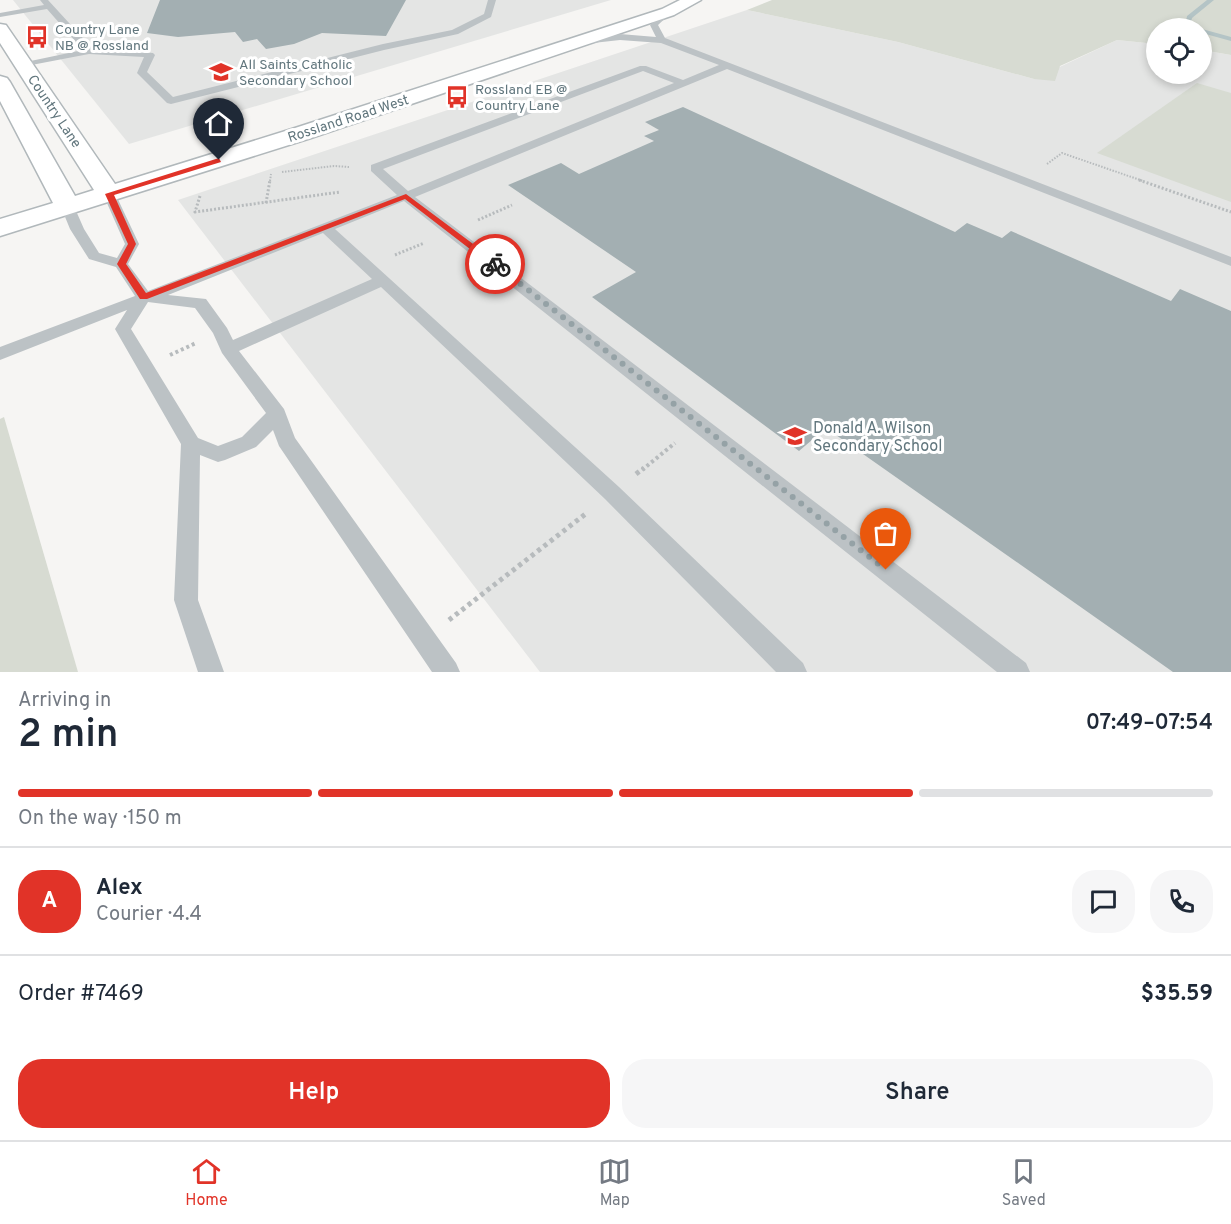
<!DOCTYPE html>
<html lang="en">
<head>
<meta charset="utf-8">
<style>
	body { margin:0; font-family:Overpass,sans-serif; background:#f6f6f7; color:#1f2937; height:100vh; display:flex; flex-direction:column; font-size:22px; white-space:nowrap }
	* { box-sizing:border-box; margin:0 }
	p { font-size:20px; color:#747a83 }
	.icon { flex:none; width:33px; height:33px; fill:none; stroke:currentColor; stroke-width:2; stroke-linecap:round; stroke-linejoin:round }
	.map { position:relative; height:672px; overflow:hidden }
	.sheet { display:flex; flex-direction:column; background:#fff; flex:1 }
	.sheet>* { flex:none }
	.tools { position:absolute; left:1146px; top:18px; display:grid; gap:12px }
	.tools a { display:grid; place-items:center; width:66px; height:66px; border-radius:50%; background:#fff; box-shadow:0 3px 9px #0003; font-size:30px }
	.pin { position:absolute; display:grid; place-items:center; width:51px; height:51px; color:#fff; margin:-62px -26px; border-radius:50% 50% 50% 0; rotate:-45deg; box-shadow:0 0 6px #0007 }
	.pin .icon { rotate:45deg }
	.courier { position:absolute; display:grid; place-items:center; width:60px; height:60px; margin:-30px; border:4px solid #e13328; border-radius:50%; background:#fff; color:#222; box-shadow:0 2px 8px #0007 }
	.overview em { font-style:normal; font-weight:600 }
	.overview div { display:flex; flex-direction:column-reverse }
	.overview { display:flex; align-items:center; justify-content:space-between; height:102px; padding:0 18px }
	h1 { font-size:39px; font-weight:600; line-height:45px }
	.bar { display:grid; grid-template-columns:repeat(4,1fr); gap:9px 6px; align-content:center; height:72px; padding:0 18px }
	.bar i { height:8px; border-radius:4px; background:#e0e1e3 }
	.bar .active { background:#e13328 }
	.bar p { grid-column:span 4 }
	.line { display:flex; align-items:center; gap:15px; padding:0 18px; border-top:2px solid #e0e1e3 }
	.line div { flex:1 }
	.round { display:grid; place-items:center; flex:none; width:63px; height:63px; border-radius:24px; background:#f6f6f7 }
	.button { display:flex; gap:12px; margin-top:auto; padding:12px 18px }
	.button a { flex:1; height:69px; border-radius:24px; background:#e13328; color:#fff; font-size:24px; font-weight:600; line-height:69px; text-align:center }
	.button a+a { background:#f6f6f7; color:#1f2937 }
	.menu { display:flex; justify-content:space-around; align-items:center; height:84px; border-top:2px solid #e0e1e3; background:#fff; font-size:16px; color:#747a83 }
	.menu a { display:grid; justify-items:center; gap:3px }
	.menu .active { color:#e13328 }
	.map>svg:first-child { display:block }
	.built { fill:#e4e5e4 }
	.green { fill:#d7dbd2 }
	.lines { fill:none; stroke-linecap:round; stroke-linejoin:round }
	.stream { fill:#b4c4c6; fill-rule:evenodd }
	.building { fill:#a3afb2 }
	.secondary-casing { stroke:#b1b8bb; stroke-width:3 }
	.path-far3 { stroke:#b7bbbd; stroke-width:2; stroke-dasharray:1.5 1.5; stroke-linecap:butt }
	.path-far2 { stroke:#b7bbbd; stroke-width:3; stroke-dasharray:2 2; stroke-linecap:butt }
	.path-far1 { stroke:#b7bbbd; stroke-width:4; stroke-dasharray:3 3; stroke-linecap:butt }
	.path { stroke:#b7bbbd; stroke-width:5; stroke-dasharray:4 4; stroke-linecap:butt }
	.lane { fill:#bcc2c5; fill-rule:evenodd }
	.secondary { fill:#fff; fill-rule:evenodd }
	.route { fill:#e13328 }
	.done { stroke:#95a2a6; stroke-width:6; stroke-dasharray:0 10.8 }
	.labels { text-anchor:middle; stroke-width:6; stroke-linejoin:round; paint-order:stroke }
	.far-poi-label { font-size:14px; fill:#61767d; stroke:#fff; text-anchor:start }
	.far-street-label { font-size:14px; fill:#61767d; stroke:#fff }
	.poi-label { font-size:16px; fill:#61767d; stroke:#fff; text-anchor:start }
</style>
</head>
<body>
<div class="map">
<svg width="1231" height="672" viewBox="0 0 1231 672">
	<rect width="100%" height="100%" fill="#f6f5f3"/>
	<g class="built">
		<path d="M13,0H611L129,144Z"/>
		<path d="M747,10L898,42L1034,79L1117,40L1156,44V74H1202V50L1231,55V672H540L178,200Z"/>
	</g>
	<g class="green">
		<path d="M772,0H1231V55L1202,50V28H1156V44L1117,40L1060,66L1055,81L1034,79L898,42L747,10Z"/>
		<path d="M1197,83L1231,93V202L1097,153Z"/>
		<path d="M4,417L78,672H0V419Z"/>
	</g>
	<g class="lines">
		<g class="stream">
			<path d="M1207,0H1214L1192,18L1190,26L1197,28H1185L1187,16Z"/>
			<path d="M1202,29L1231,37V41L1202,33Z"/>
		</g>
	</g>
	<g class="building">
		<path d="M160,0H406L386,36L322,33L294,44L266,49L257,39L243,42L235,32L178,37L147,33Z"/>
		<path d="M683,107L955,232L967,223L1002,238L1011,231L1171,301L1180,289L1231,311V672H1173L826,428L799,451L592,297L636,272L508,185L561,163L579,174L654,141L644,136L659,130L645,122Z"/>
	</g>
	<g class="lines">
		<g class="secondary-casing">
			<path id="secondary" d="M680,0H701L674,15L311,138L0,236V219L53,203L0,101V76L7,78L10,82L75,196L94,190L0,43V24L6,25L115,184L295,128L662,9Z"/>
		</g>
		<g class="path-far3">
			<path d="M1047,164L1062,153L1143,181"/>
			<path d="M282,172L334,166L349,167"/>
			<path d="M270,181L271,174"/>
		</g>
		<g class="path-far2">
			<path d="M1139,180L1231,212"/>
			<path d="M200,196L195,212L340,192"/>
			<path d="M266,203L270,180"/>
			<path d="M478,220L512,205"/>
			<path d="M395,255L424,243"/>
		</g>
		<g class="path-far1">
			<path d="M170,355L196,343"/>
			<path d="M642,470L675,443"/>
		</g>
		<g class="path">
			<path d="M636,474L644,468"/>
			<path d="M449,620L588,512"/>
		</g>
		<g class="lane">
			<path d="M40,0H48L92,48L153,53L155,55L147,72L173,97L383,44L452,30L484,14L488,0H496L491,17L458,34L384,50L171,104L167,103L137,73L144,57L89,54L21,67V63L83,50L47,9L0,17V13L44,5Z"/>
			<path d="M665,10L672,12L658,25L665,38L1231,257V266L727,69L415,197L1026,663L1030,672H997L404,201L335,229L619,487L803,663L807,672H776L605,499L381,287L239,351L284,409L295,438L456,663L460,672H432L279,446L273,430L256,447L225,460L218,462L200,455L198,600L224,672H198L174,600L181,444L115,329L127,310L0,360V347L135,296L116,267L89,259L70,229L61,207L63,204H73L84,229L99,253L117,258L125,244L103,194L104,191H114L139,244L128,264L148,291L397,195L371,171V165L640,66H646L683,80L719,65L661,43L620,40L584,44L580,41L584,38L620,34L656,37L650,25ZM643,71L674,83L408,191L383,169ZM323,233L372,279L233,340L227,328L206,299L168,295ZM148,302L195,308L213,333L222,353L266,413L242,437L218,446L198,438L131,329Z"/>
		</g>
		<use href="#secondary" class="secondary"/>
	</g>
	<path class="route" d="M219,158L221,162L114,195L136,244L126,264L146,293L406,194L500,264L492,266L405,199L147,299H140L117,264L128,244L105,194Z"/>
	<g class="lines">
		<path class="done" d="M495,264L886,570"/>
	</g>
	<defs>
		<g id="bus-bare" transform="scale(1.8)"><path d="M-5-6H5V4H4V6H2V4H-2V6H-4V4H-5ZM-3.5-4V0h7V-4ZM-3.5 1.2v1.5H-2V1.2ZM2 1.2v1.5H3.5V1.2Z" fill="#e13328" stroke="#fff" stroke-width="2.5" paint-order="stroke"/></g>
		<g id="school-bare" transform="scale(1.8)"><path d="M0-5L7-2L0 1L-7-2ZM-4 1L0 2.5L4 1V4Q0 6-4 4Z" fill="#e13328" stroke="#fff" stroke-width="2.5" paint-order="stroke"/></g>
	</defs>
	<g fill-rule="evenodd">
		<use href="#bus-bare" x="37" y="37"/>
		<use href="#school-bare" x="221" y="72"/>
		<use href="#bus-bare" x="457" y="97"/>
		<use href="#school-bare" x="795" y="436"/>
	</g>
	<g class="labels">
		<g class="far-poi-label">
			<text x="55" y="34">Country Lane<tspan x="55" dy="16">NB @ Rossland</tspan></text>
			<text x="239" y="69">All Saints Catholic<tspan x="239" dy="16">Secondary School</tspan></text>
			<text x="475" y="94">Rossland EB @<tspan x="475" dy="16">Country Lane</tspan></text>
		</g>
		<g class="far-street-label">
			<text transform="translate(55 111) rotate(56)" y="5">Country Lane</text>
			<text transform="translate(348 118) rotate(-18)" y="5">Rossland Road West</text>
		</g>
		<g class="poi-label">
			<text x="813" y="433">Donald A. Wilson<tspan x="813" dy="18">Secondary School</tspan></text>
		</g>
	</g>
</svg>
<div class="tools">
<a><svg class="icon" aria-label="locate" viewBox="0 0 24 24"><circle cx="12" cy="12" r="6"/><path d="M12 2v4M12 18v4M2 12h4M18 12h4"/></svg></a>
</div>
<div class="pin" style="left:886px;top:570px;background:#ea580c"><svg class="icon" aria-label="bag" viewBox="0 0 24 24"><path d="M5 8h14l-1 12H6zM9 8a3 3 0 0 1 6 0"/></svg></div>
<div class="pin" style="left:219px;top:160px;background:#1f2937"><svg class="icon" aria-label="home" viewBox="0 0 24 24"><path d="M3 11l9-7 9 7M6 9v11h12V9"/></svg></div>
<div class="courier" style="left:495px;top:264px"><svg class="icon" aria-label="bike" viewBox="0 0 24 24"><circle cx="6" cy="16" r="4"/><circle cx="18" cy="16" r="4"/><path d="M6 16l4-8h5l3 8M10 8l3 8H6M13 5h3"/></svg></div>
</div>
<section class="sheet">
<div class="overview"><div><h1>2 min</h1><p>Arriving in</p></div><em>07:49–07:54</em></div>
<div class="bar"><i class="active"></i><i class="active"></i><i class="active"></i><i></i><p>On the way · 150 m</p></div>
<div class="line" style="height:108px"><b class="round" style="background:#e13328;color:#fff">A</b><div><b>Alex</b><p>Courier · 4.4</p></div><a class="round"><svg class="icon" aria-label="chat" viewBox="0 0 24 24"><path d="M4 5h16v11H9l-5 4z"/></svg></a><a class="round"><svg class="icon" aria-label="phone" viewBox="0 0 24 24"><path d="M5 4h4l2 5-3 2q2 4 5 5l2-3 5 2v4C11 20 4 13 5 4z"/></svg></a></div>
<div class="line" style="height:78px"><div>Order #7469</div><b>$35.59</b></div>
<div class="button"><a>Help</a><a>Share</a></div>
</section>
<nav class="menu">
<a class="active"><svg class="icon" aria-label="home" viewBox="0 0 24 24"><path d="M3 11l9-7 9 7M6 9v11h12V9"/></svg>Home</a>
<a><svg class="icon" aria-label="map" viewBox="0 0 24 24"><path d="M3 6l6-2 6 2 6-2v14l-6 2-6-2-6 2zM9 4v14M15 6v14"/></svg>Map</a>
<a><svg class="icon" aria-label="saved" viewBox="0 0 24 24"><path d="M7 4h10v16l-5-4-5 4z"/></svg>Saved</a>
</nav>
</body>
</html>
